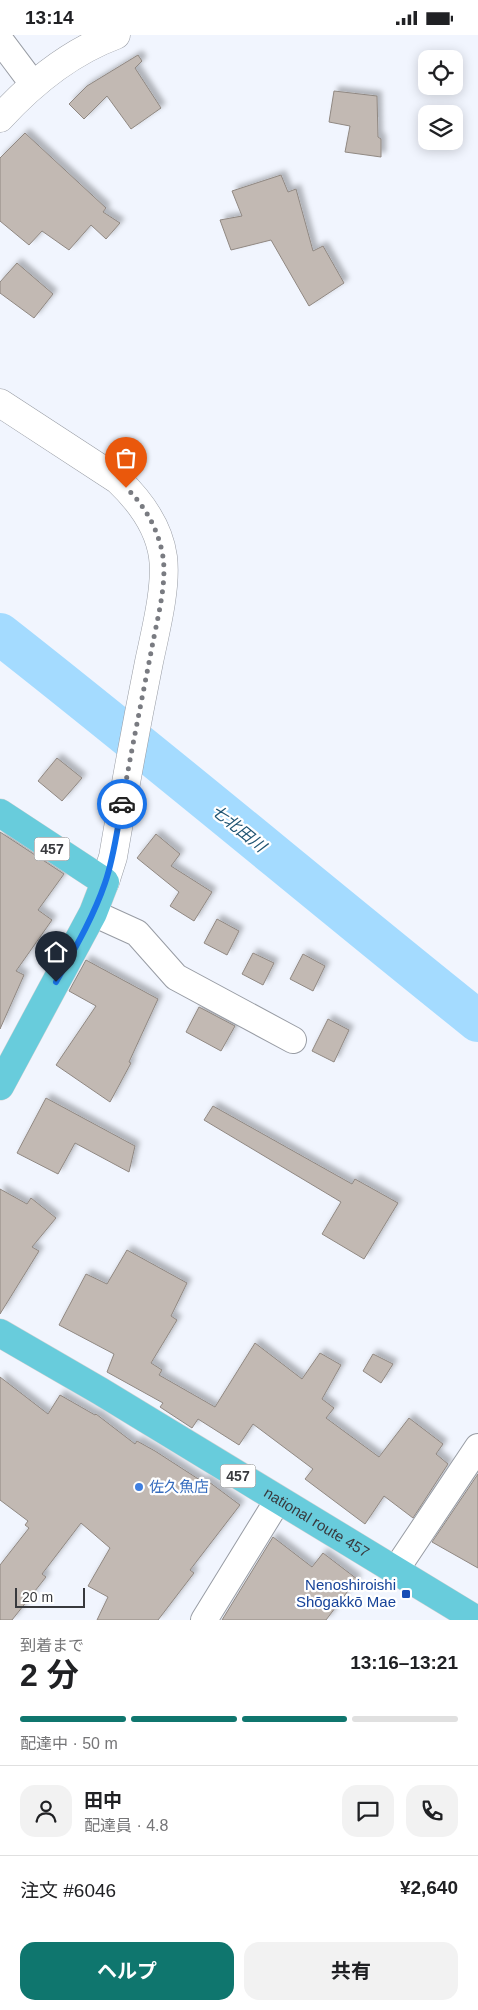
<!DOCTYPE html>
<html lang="ja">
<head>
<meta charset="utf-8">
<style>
	body { margin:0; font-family:Arial,"Noto Sans JP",sans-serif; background:#f2f2f2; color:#202124; height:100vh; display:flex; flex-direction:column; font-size:19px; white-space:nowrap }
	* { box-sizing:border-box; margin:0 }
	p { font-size:16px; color:#757577 }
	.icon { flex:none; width:28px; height:28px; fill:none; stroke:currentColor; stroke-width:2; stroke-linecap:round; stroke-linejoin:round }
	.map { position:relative; height:1585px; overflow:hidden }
	.details { display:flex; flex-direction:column; background:#fff; flex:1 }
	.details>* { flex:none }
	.buttons { position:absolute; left:418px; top:15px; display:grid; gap:10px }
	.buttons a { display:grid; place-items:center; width:45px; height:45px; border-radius:10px; background:#fff; box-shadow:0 2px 12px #0003; font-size:25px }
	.scale { position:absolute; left:15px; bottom:12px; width:70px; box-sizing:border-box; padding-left:5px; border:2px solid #38393d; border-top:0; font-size:14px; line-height:18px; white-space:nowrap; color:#38393d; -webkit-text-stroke:4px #fff; paint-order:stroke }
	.pin { position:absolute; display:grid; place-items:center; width:42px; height:42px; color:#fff; margin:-51px -21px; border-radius:50% 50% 50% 0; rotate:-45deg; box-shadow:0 0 5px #0007 }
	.pin .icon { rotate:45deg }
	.courier { position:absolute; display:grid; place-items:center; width:50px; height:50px; margin:-25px; border:4px solid #1a73e8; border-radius:50%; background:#fff; color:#222; box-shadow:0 1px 6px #0007 }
	.head em { font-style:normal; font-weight:700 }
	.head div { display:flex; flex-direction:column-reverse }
	.head { display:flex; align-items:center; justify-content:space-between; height:85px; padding:0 20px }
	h1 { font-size:32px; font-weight:700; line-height:38px }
	.bar { display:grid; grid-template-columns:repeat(4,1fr); gap:8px 5px; align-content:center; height:60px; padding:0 20px }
	.bar i { height:6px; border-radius:4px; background:#e0e0e0 }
	.bar .on { background:#0f766e }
	.bar p { grid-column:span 4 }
	.line { display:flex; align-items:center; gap:12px; padding:0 20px; border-top:1px solid #e0e0e0 }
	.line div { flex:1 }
	.round { display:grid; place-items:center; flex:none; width:52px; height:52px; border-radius:15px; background:#f2f2f2 }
	.primary-button { display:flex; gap:10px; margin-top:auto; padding:10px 20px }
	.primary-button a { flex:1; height:58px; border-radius:15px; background:#0f766e; color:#fff; font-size:20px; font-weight:700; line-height:58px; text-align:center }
	.primary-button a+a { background:#f2f2f2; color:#202124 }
	.status { display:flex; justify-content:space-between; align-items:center; height:35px; padding:0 25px; background:#fff; direction:ltr }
	.status svg { height:14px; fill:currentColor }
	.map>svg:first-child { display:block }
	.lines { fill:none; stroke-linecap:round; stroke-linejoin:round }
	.river { stroke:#a4dbff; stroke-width:42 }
	.building { fill:#c2b9b3; stroke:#908882; filter:url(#shadow) }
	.minor-casing { stroke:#989ca4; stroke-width:28 }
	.tertiary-casing { stroke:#989ca4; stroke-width:29 }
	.secondary-casing { stroke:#989ca4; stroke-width:29 }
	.trunk-casing { stroke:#d3d3d4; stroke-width:29 }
	.minor { stroke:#fff; stroke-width:26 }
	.tertiary { stroke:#fff; stroke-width:28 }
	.secondary { stroke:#fff; stroke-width:28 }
	.trunk { stroke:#68ccdc; stroke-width:28 }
	.done { stroke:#797b81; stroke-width:5; stroke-dasharray:0 9 }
	.route { stroke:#1a73e8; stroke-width:6 }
	.shop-dot { fill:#3f7fe0; stroke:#fff; stroke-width:2 }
	.transit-dot { fill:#1a4fb4; stroke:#fff; stroke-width:2 }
	.labels { text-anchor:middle; stroke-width:4.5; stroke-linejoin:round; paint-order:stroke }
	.shield { fill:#fff; stroke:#747477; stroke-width:1 }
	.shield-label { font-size:14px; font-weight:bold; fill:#38393d }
	.shop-label { font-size:15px; fill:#366cbe; stroke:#fff; text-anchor:start }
	.street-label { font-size:15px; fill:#38393d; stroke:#fff }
	.transit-label { font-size:15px; fill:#164399; stroke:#fff; text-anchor:end }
	.water-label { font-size:16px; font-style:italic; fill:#205573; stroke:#fff }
</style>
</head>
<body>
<div class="status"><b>13:14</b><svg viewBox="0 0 49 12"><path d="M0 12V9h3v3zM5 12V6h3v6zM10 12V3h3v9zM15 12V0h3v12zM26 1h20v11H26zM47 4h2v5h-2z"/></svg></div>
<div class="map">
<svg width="478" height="1585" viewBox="0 0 478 1585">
	<defs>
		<filter id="shadow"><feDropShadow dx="4.5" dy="-4.5" stdDeviation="2.5" flood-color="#0004"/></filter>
	</defs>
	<rect width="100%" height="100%" fill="#f1f5fe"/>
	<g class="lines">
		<path class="river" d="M0,599C161,725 318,858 478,986"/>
	</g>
	<g class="building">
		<path d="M138,20L142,26L135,33L161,73L131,94L107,61L84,84L69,69L87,51Z"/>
		<path d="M334,56L377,61L378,102L381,104V122L345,117L350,91L329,87Z"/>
		<path d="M25,98L106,173L103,177L120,188L106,204L91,190L69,215L42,196L29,210L0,186V123Z"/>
		<path d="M281,140L288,157L296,154L313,216L323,211L344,248L309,271L271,205L231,215L220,185L242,181L232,156Z"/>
		<path d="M17,228L53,259L34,283L0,258V247Z"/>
		<path d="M57,723L82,743L62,766L38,746Z"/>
		<path d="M0,797L64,839L38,875L52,885L16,936L24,940L0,994Z"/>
		<path d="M156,799L180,819L171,831L212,857L194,886L170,871L179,857L137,823Z"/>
		<path d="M217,884L239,896L227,920L204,908Z"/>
		<path d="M253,918L274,928L263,950L242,939Z"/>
		<path d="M303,919L325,931L313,956L290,944Z"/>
		<path d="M86,925L158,964L129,1027L131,1028L110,1067L56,1030L96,971L69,956Z"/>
		<path d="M199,972L235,991L221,1016L186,997Z"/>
		<path d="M328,984L349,995L334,1027L312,1016Z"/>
		<path d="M46,1063L135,1111L129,1137L75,1108L58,1139L17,1118Z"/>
		<path d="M213,1071L352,1149L355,1144L398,1168L364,1224L322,1199L341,1167L204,1085Z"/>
		<path d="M0,1154L27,1169L31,1163L56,1183L32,1212L39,1216L0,1279Z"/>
		<path d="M127,1215L187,1248L171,1281L177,1285L151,1328L162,1335L159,1340L215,1372L255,1308L302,1344L320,1318L341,1330L322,1364L334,1373L326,1383L379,1422L409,1383L443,1409L436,1419L448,1429L413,1483L384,1461L365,1489L305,1444L313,1434L253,1389L239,1410L198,1384L192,1393L160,1372L163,1368L107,1337L114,1319L59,1290L86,1239L107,1249Z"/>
		<path d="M373,1319L393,1329L381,1348L363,1336Z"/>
		<path d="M0,1342L48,1379L60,1360L95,1380L96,1379L135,1409L137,1406L155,1416L203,1447L205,1444L240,1470L190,1535L194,1538L158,1585H97L108,1562L88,1551L110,1513L81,1488L42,1539L46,1542L12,1585H0V1530L29,1493L25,1490L28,1486L0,1465Z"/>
		<path d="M478,1439V1533L432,1507Z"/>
		<path d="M273,1502L312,1532L323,1518L357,1544L326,1585H222Z"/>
	</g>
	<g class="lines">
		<g class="minor-casing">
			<g id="minor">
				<path d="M0,5L33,49"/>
				<path d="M93,878L137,898L176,942L293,1005"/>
				<path d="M395,1536L478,1412"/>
				<path d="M204,1585L278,1465"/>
			</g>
		</g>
		<g class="tertiary-casing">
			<path id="tertiary" d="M0,368L118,445C140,466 159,492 163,522C167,552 155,598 149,627C136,692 124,757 113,822L105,847"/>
		</g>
		<g class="secondary-casing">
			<path id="secondary" d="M0,83C33,47 70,17 116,0"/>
		</g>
		<g class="trunk-casing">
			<g id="trunk">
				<path d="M0,778L105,847L93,878L0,1051"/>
				<path id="s1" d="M0,1298L100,1356L477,1585"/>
			</g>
		</g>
		<use href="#minor" class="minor"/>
		<use href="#tertiary" class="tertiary"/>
		<use href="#secondary" class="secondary"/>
		<use href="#trunk" class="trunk"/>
	</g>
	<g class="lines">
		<path class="done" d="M122,769C131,717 142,664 152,612C157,585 167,549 163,522C159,496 145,470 126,453"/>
		<path class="route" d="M56,947C74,915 93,883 105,848C114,822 117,795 122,769"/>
	</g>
	<circle class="shop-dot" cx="139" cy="1452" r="5"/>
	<rect class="transit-dot" x="401" y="1554" width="10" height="10" rx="2.5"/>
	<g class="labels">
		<g class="shield">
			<rect x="34.5" y="802.5" width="35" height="23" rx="4"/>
			<rect x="220.5" y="1429.5" width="35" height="23" rx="4"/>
		</g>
		<g class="shield-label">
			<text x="52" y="819">457</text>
			<text x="238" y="1446">457</text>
		</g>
		<g class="shop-label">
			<text x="149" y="1457">佐久魚店</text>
		</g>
		<g class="street-label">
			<text dy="5" stroke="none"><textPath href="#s1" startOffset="369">national route 457</textPath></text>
		</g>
		<g class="transit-label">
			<text x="396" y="1555">Nenoshiroishi<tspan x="396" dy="17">Shōgakkō Mae</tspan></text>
		</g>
		<g class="water-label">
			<text transform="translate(239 793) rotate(39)" y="6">七北田川</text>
		</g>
	</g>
</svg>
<div class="buttons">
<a><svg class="icon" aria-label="locate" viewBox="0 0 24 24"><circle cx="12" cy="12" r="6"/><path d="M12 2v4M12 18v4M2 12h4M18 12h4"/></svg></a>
<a><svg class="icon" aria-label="layers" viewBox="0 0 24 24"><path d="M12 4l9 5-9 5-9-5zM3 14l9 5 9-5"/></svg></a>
</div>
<div class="scale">20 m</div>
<div class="pin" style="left:126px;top:453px;background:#ea580c"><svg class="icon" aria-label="bag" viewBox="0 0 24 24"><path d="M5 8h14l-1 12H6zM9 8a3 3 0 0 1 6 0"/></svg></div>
<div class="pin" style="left:56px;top:947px;background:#1f2937"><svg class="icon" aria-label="home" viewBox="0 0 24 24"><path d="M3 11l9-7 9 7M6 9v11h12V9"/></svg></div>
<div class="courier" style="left:122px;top:769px"><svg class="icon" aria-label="car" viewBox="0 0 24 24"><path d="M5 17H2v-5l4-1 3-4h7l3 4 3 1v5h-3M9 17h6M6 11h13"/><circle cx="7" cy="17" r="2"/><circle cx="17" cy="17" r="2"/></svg></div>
</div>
<section class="details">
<div class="head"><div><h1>2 分</h1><p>到着まで</p></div><em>13:16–13:21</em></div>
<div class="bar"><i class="on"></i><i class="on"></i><i class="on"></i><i></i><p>配達中 · 50 m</p></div>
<div class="line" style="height:90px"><a class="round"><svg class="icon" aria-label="person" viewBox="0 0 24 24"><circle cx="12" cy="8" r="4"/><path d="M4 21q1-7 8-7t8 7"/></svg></a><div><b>田中</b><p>配達員 · 4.8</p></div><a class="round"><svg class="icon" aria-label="chat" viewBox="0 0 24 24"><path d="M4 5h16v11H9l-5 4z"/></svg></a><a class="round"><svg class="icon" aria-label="phone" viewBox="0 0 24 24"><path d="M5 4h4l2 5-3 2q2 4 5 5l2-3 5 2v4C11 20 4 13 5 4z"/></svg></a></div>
<div class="line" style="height:65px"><div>注文 #6046</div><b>¥2,640</b></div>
<div class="primary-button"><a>ヘルプ</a><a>共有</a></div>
</section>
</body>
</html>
